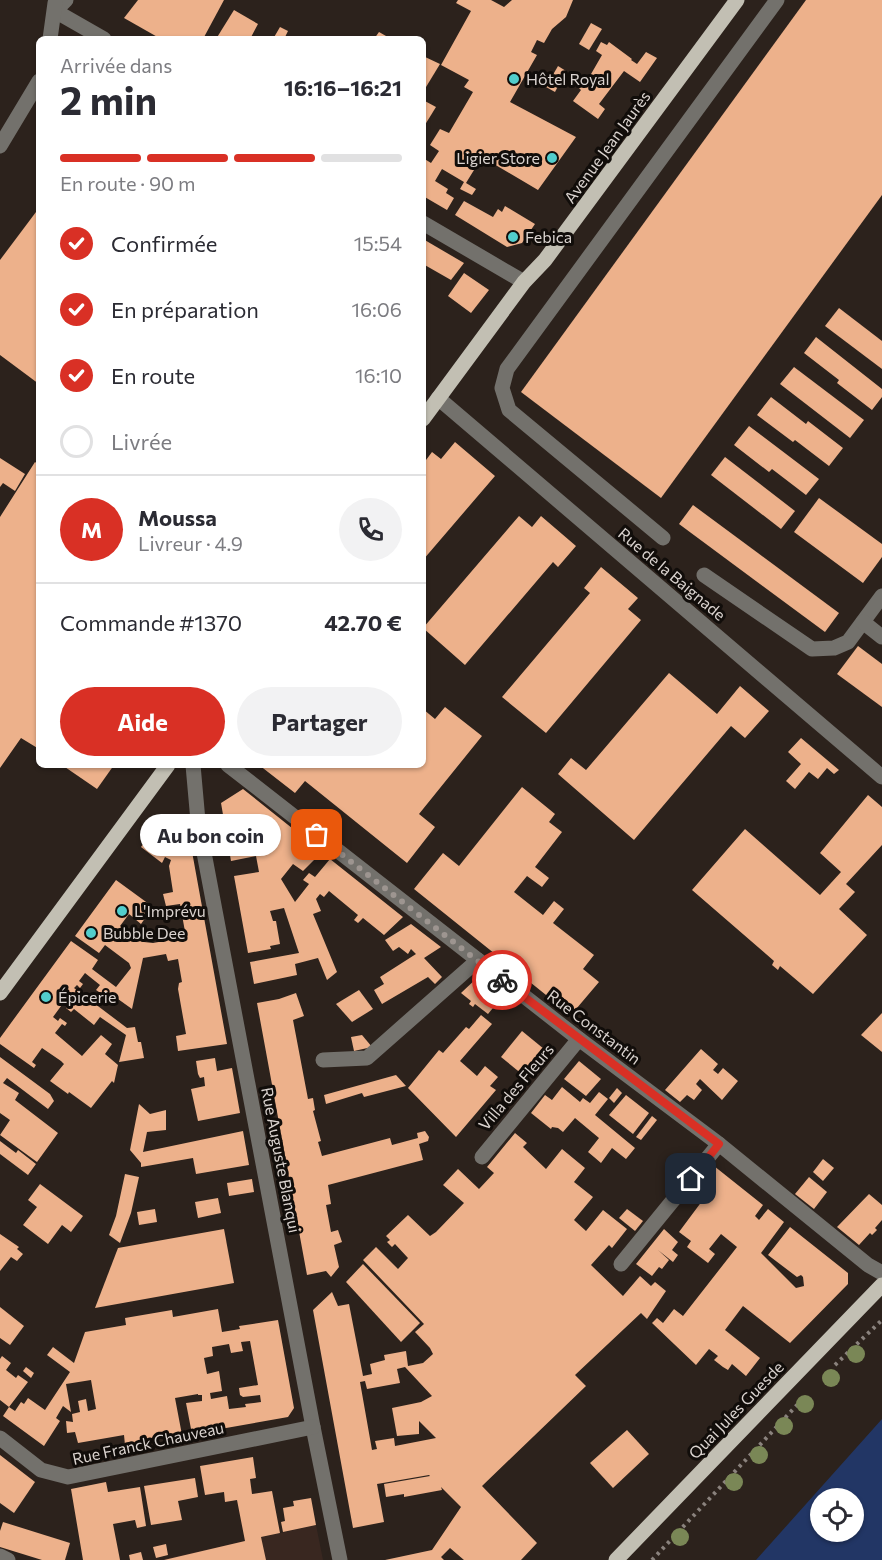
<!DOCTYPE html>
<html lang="fr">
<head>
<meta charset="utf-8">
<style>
	body { margin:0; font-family:Commissioner,sans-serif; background:#f2f2f3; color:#2b2b33; height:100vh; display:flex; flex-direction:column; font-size:22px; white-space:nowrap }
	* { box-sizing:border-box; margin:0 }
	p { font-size:20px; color:#7c7c81 }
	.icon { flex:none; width:33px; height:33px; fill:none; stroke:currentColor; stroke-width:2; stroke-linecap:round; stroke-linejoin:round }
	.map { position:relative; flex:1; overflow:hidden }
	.side { position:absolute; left:36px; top:36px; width:390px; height:732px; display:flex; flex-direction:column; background:#fff; border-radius:9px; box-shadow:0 2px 4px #0004 }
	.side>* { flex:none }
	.controls { position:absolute; left:810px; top:1488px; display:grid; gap:12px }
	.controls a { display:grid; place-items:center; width:54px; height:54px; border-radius:50%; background:#fff; box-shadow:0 2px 4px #0004; font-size:30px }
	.pin { position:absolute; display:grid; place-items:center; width:51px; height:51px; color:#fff; margin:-26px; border-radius:12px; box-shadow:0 3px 9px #0006 }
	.courier { position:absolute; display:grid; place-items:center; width:60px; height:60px; margin:-30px; border:4px solid #d93025; border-radius:50%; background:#fff; color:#222; box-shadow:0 2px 8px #0007 }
	.bubble { position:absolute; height:42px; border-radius:21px; background:#fff; box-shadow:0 2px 4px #0004; font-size:20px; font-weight:700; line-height:42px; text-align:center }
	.headline em { font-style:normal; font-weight:700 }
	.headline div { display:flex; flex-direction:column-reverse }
	.headline { display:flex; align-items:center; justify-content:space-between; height:102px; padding:0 24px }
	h1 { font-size:39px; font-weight:700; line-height:45px }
	.bar { display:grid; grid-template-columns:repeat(4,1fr); gap:9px 6px; align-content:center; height:72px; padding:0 24px }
	.bar i { height:8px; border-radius:4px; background:#e1e1e2 }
	.bar .current { background:#d93025 }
	.bar p { grid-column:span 4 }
	.line { display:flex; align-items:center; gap:15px; padding:0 24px; border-top:2px solid #e1e1e2 }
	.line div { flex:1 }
	.round { display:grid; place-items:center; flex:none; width:63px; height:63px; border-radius:32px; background:#f2f2f3 }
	ol { padding:0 24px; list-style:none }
	li { display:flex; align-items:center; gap:18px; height:66px }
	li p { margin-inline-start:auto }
	li .icon { padding:6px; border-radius:50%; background:#d93025; color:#fff; stroke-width:4 }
	li:last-child { color:#7c7c81 }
	li i { width:33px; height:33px; border:3px solid #e1e1e2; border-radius:50% }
	.action { display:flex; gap:12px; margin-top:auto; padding:12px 24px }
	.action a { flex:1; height:69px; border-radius:36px; background:#d93025; color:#fff; font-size:24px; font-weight:700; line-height:69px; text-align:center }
	.action a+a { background:#f2f2f3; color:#2b2b33 }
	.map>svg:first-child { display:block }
	.industrial { fill:#392720 }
	.water { fill:#223665; fill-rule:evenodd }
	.building { fill:#edb18b; fill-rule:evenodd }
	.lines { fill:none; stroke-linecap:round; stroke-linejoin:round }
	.path { stroke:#8a827d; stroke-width:4; stroke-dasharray:3 4.5; stroke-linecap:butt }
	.minor { stroke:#73716c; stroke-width:15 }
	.major { stroke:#c2bfb3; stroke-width:15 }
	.tree { fill:#7a8756 }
	.done { stroke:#9d9590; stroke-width:6; stroke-dasharray:0 10.8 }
	.route { stroke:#d93025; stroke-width:8 }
	.poi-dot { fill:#52cdcc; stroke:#110d0a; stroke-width:2 }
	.labels { text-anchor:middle; stroke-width:6; stroke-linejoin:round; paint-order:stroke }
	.poi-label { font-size:16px; fill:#dad3cf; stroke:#110d0a; text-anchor:start }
	.street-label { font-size:16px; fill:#dad3cf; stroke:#110d0a }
</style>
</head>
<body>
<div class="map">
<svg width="882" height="1560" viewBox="0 0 882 1560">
	<rect width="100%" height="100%" fill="#2c221c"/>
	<path class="industrial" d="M316,1525L323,1560H160Z"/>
	<path class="water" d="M882,1419V1560H756ZM820,1498H854V1532H820Z"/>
	<g class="building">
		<path d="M138,0H224L203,39H161L124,18Z"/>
		<path d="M458,0H491L504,7L512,0H573L566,17L552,29L544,43L537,40L531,52L537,55L510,102L576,137L538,190L482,157L466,183L476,189L472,195L460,189L464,182L442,169L435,181L448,189L446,193L454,198L447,210L423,196V158L431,163L439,151L430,145L440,129L449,133L473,92L464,87L469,80L441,65L471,11L456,3Z"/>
		<path d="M806,0H882V195L661,498L521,392Z"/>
		<path d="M234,10L258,24L250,39H216Z"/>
		<path d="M591,23L602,29L589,50L579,44Z"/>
		<path d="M280,27L288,31L285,37L288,39H273Z"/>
		<path d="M379,32L386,36L392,39H374Z"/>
		<path d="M601,42L607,45L609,42L632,59L631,60L637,64L646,52L657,58L640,82L624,71L599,104L605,109L598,119L573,101L581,90L578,87L584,79L587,81L602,55L596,51Z"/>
		<path d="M423,56L440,64L423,92Z"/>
		<path d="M558,66L566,71L555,92L546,87Z"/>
		<path d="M423,100L436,107L423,128Z"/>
		<path d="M464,201L493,217L498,209L502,212L505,206L535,224L522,243L507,247L455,215Z"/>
		<path d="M39,208V384L0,355V260Z"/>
		<path d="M423,239L464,263L451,280L423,264Z"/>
		<path d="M464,273L489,290L471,313L448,296Z"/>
		<path d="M839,308L882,341V369L825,326Z"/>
		<path d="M816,337L882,389V397L872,410L837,383L839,380L804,353Z"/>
		<path d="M794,367L864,420L850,438L780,384Z"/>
		<path d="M771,397L806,424L808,421L843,448L829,466L795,440L793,442L757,415Z"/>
		<path d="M749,426L819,479L806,495L772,469L769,472L734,445Z"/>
		<path d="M455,442L495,476L423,560V464L432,452L441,459Z"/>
		<path d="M725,457L795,511L781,529L711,475Z"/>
		<path d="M0,458L25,474L15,491L3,483L0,487Z"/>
		<path d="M35,462L39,465V749L21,738L0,768V517Z"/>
		<path d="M819,498L882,544V557L863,583L794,532Z"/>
		<path d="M693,505L839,613L825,632L679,524Z"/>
		<path d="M519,516L532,527L541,516L576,546L558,567L553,562L465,665L423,628Z"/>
		<path d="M601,567L638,598L628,609L641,620L546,733L502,697L590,593L584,588Z"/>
		<path d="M858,646L882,664V707L837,674Z"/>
		<path d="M669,673L717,714L740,686L769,711L745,738L731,726L634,840L558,774L571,758L586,770Z"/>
		<path d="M445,707L482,736L419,814L435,827L407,863L305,781L295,793L259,765H423V709L435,719Z"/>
		<path d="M801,738L839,770L834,774L827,768L818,779L809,772L795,789L786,781L801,764L788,752Z"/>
		<path d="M62,765H114L97,789Z"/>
		<path d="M522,787L555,814L549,822L562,832L535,867L549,878L542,887L527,876L514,892L543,915L554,901L564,909L553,923L594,955L583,969L599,982L571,1015L414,889L443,853L459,866Z"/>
		<path d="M243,789L322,852L303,871L293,864L281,879L295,902L309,884L303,880L309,873L315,877L330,859L403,917L384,935L363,918L358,923L354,920L358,915L329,891L324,897L320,894L316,899L321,911L313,914L337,972L327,980L318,958L295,964L297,975L254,984L250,962L299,953L284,908L270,911L273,921H276L280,944L270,946L271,949L248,953L234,876L259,872L256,856L231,861L221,803Z"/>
		<path d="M868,795L882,807V845L846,884L855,892L839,909L867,935L813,994L780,966L778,970L772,965L774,961L692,890L745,829L820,895L841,872L820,853Z"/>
		<path d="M162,818L187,824L227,1044L178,1051L176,1036L186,1034L178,989L179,983L182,982L178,959L168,961L166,954L143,958L132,1009L111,994L108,998L96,990L100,985L85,973L79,981L83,984L80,988L77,985L74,988L127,1028L135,1027L138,1042H141L144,1058L119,1062L126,1035L100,1017L94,1025L74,1009L71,1012L66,1008L68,1005L64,1002L53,1017L58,1021L60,1018L67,1023L65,1026L62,1024L55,1033L82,1056L101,1035L112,1044L105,1054L118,1065L114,1083L112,1081L91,1108L69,1092L68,1094L50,1081L64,1064L61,1061L42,1048L32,1062L36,1065L34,1068L0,1044V1038L71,941L98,960L92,969L116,987L131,968L129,963L105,945L99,953L75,936L116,880L153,907L141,924L129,914L120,926L144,942L153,943L186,937L180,904L166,906L163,894L173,892L169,866L171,860L165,857L162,863L141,847Z"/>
		<path d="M411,924L441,947L424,958L442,977L435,984L428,977L382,1004L374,990L384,984L380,977L416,954L411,949L408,954L399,947L393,951L385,940Z"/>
		<path d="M478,977L502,997L488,1014L475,1004L473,1007L469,1004L471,1001L461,993Z"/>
		<path d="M359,990L373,1009L352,1022L336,1004Z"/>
		<path d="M296,993L304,1016L293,1020L308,1099L313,1098L315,1110L313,1111L321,1141L318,1142L322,1156L390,1138L392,1145L418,1138L417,1133L425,1131L429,1137L428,1141L419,1144L423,1160L328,1185L331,1204L326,1205L331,1232L338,1230L342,1242L334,1245L339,1267L331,1277L326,1271L307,1275L257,1003L279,999Z"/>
		<path d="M882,1013V1052L861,1035Z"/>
		<path d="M481,1015L492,1024L460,1061L477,1076L485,1066L498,1077L490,1086L496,1090L456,1137L408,1088L439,1050L443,1053L466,1027L469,1029Z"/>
		<path d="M522,1031L544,1049L523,1075L501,1057Z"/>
		<path d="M362,1035L372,1047L354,1051L351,1037Z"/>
		<path d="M701,1049L718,1064L713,1070L718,1074L723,1068L738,1081L722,1100L700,1079L696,1084L702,1090L694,1100L687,1095L680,1102L665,1090Z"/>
		<path d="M0,1057L50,1094L54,1101L48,1109L7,1078L3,1083L19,1093L15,1100L58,1133L37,1162L0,1135L10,1120L0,1113Z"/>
		<path d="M215,1058L217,1071L232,1068L240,1113L198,1121L191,1089L205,1086L204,1077L200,1078L198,1074L196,1061Z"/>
		<path d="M579,1061L601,1079L586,1096L564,1079Z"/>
		<path d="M396,1075L406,1086L364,1097L362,1093L326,1104L324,1095Z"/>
		<path d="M562,1087L580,1102L583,1098L590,1103L599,1092L608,1099L595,1115L635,1148L626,1159L612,1148L601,1163L594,1157L588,1152L599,1138L575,1118L563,1132L558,1128L552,1127L551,1129L531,1113L545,1095L552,1100Z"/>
		<path d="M617,1088L622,1093L614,1103L609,1098Z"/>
		<path d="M626,1095L649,1113L633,1134L609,1115Z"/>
		<path d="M139,1104L150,1114L166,1110V1130L147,1132L143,1152L243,1131L249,1165L196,1174L193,1158L141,1167V1163L130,1150Z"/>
		<path d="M652,1116L657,1120L641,1140L636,1137Z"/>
		<path d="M515,1133L527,1143L523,1147L546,1169L562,1149L585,1168L574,1182L593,1197L574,1220L586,1231L603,1210L627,1229L612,1248L609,1245L591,1265L623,1296L640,1276L651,1286L655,1282L666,1291L647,1319L641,1313L575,1375L586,1386L482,1486L537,1543L521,1560H464L450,1548L441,1557L444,1560H385L432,1550L461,1507L441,1487L442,1490L404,1497V1494L386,1497L384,1484L430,1476L429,1475L377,1484L384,1522L353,1528L313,1310L332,1292L338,1306L349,1304L363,1376L372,1374L370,1364L385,1360L384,1355L406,1351L408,1366L423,1363L433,1354L430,1348L415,1332L424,1324L363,1260L376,1247L398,1269L408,1258L395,1244L392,1247L387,1242L390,1240L386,1236L408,1215L430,1236L436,1232L464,1203L443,1185L458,1169L479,1189L494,1173L487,1167ZM405,1367L432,1396L421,1402L392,1408L397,1436L419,1434V1421L436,1438L395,1446L394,1438L375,1441L377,1449L372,1450L360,1382L365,1381L367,1389L400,1383L397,1369Z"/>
		<path d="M0,1141L16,1153L18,1150L36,1164L28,1175L0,1154Z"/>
		<path d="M823,1159L834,1168L823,1181L813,1172Z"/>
		<path d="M714,1166L763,1205L755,1216L759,1220L768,1209L784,1222L761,1253L796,1288L804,1286L803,1277L801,1275L797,1277L768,1255L790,1227L848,1273V1284L790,1343L743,1306L725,1330L760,1358L746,1376L732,1364L728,1370L723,1367L714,1360L718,1356L709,1349L696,1365L652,1323L657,1318L663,1323L674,1309L683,1316L737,1247L721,1234L709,1249L715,1254L708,1263L687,1247L691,1241L679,1232L714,1185L705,1178Z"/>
		<path d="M125,1174L139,1177L131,1213L120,1243L109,1235L116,1216Z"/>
		<path d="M809,1177L827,1192L814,1209L795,1194Z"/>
		<path d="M252,1179L254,1192L229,1196L227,1183Z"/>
		<path d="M40,1184L83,1216L71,1232L62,1225L48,1244L23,1225L37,1207L28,1200Z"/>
		<path d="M869,1194L882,1205V1220L875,1228L877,1230L872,1235L870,1233L859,1245L837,1227Z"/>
		<path d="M218,1198L221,1213L198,1218L195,1202Z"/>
		<path d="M155,1209L157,1222L139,1225L137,1212Z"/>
		<path d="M627,1209L643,1221L635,1231L619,1218Z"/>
		<path d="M224,1229L234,1283L95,1308L118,1248Z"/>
		<path d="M664,1229L678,1242L672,1250L678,1255L673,1262L658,1250L669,1260L662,1269L659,1267L652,1276L636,1264Z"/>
		<path d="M0,1234L19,1247L17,1249L23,1254L17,1261L11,1257L0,1271Z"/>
		<path d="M363,1264L420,1323L401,1342L346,1282Z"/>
		<path d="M0,1307L24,1326L10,1345L0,1338Z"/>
		<path d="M218,1309L222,1332L240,1329L239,1326L278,1320L294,1408L288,1417L192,1434L186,1403L202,1401V1395H198V1394L175,1398L182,1435L125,1445L124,1435L78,1443L75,1432L67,1433L66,1421L73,1422L72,1414L80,1412L78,1401L86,1399L88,1411L96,1409L91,1380L66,1384L71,1412L63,1406L56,1418L60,1421L44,1446L3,1416L9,1407L15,1411L21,1402L24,1404L28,1398L45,1410L70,1372L47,1355L53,1347L74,1363L85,1332L126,1325L125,1318L172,1310L173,1317ZM250,1341L258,1385L239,1388L240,1395L243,1397L260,1395L261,1402L245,1404L246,1407L229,1409L227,1396L211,1399L210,1393L222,1391L219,1371L207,1374L204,1358L213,1356L212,1347L229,1344L231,1353L243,1351L241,1342Z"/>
		<path d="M2,1356L11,1363L6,1370L16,1378L18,1375L28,1382L9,1407L0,1400V1359Z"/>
		<path d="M26,1367L34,1373L31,1378L23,1371Z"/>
		<path d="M627,1430L649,1454L613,1488L590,1463Z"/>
		<path d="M0,1455L35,1482L14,1513L0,1503Z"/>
		<path d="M253,1457L256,1478L250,1479L252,1494L272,1491L280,1533L261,1537L266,1560H164L245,1541L237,1500L225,1502L224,1492L205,1495L200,1466Z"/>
		<path d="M195,1478L198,1497L178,1501L182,1520L151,1525L144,1486Z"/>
		<path d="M106,1482L108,1492L140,1487L146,1526L137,1528L135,1520L113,1524L120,1560H83L71,1489Z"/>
		<path d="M311,1498L316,1525L283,1532L281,1522L285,1521L283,1508L294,1506L293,1501Z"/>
		<path d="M3,1522L70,1543L65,1560H42L0,1547V1531Z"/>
		<path d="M166,1544L168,1555L156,1558L153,1547Z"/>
		<path d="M141,1552L143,1560H130L129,1555Z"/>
	</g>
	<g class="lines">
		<g class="path">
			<path d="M835,1365L882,1320"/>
			<path d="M652,1560L799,1403"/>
		</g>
		<g class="minor">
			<path d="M66,0L55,11L104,39"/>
			<path d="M50,39L55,3"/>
			<path d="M0,146L39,81"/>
			<path d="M423,223L524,282"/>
			<path d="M438,398L882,777"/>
			<path d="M663,538L509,410L502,388L507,369L777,0"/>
			<path d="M704,575L812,649L834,648L848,642L882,596"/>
			<path d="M863,622L882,637"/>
			<path d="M193,765L198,821L313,1427L340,1560"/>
			<path d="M228,765L579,1039L719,1144L868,1265L882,1273"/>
			<path d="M323,1060L367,1058L478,960"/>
			<path d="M482,1157L579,1039"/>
			<path d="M621,1264L719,1144"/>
			<path d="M0,1438L41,1470L68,1477L313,1427"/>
			<path d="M0,1556L8,1560"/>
		</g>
		<g class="major">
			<path d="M423,419L524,282L545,260L737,0"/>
			<path d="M0,993L168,765"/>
			<path d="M616,1560L882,1285"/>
		</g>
	</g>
	<g class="tree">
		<circle cx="856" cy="1354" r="9"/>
		<circle cx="831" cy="1378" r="9"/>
		<circle cx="805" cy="1404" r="9"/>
		<circle cx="784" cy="1426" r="9"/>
		<circle cx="759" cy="1455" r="9"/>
		<circle cx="734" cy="1482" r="9"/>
		<circle cx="680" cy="1537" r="9"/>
	</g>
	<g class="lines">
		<path class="done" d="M317,835L502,980"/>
		<path class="route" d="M502,980L719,1144L691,1179"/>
	</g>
	<g class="poi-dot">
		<circle cx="514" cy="79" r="6"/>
		<circle cx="552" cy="158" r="6"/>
		<circle cx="513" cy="237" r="6"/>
		<circle cx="122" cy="911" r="6"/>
		<circle cx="91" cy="933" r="6"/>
		<circle cx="46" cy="997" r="6"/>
	</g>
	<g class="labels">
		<g class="poi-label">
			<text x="526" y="85">Hôtel Royal</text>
			<text x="540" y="164" text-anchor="end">Ligier Store</text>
			<text x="525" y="243">Febica</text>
			<text x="134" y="917">L'Imprévu</text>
			<text x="103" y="939">Bubble Dee</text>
			<text x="58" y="1003">Épicerie</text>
		</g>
		<g class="street-label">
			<text transform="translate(607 147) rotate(-54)" y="6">Avenue Jean Jaurès</text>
			<text transform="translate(672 574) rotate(40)" y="6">Rue de la Baignade</text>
			<text transform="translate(594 1027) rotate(37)" y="6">Rue Constantin</text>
			<text transform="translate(516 1087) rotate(-50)" y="6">Villa des Fleurs</text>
			<text transform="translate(281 1160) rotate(79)" y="6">Rue Auguste Blanqui</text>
			<text transform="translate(736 1410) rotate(-46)" y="6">Quai Jules Guesde</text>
			<text transform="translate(148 1443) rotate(-12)" y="6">Rue Franck Chauveau</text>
		</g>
	</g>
</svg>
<div class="controls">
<a><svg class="icon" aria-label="locate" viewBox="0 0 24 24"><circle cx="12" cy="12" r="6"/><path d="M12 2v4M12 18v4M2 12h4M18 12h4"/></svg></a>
</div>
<div class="pin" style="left:317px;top:835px;background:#ea580c"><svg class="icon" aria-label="bag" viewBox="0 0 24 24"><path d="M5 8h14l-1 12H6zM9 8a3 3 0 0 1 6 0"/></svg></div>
<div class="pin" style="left:691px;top:1179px;background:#1f2937"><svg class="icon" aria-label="home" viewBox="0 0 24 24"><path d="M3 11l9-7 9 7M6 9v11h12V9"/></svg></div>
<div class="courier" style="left:502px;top:980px"><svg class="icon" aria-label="bike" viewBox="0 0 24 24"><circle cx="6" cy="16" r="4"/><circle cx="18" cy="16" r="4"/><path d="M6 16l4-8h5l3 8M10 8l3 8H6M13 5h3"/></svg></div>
<div class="bubble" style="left:140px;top:814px;width:141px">Au bon coin</div>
<section class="side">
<div class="headline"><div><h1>2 min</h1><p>Arrivée dans</p></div><em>16:16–16:21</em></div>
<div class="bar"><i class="current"></i><i class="current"></i><i class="current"></i><i></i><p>En route · 90 m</p></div>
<ol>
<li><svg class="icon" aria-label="check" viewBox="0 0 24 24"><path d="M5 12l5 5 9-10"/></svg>Confirmée<p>15:54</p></li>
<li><svg class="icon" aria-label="check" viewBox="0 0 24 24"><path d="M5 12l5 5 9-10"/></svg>En préparation<p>16:06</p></li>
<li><svg class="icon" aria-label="check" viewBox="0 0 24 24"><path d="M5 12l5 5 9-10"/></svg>En route<p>16:10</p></li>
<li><i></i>Livrée</li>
</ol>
<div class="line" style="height:108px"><b class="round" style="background:#d93025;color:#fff">M</b><div><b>Moussa</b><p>Livreur · 4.9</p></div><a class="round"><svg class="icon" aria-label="phone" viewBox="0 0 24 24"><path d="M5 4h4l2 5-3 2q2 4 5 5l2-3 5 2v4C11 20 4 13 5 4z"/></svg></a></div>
<div class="line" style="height:78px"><div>Commande #1370</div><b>42.70 €</b></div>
<div class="action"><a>Aide</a><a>Partager</a></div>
</section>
</div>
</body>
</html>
